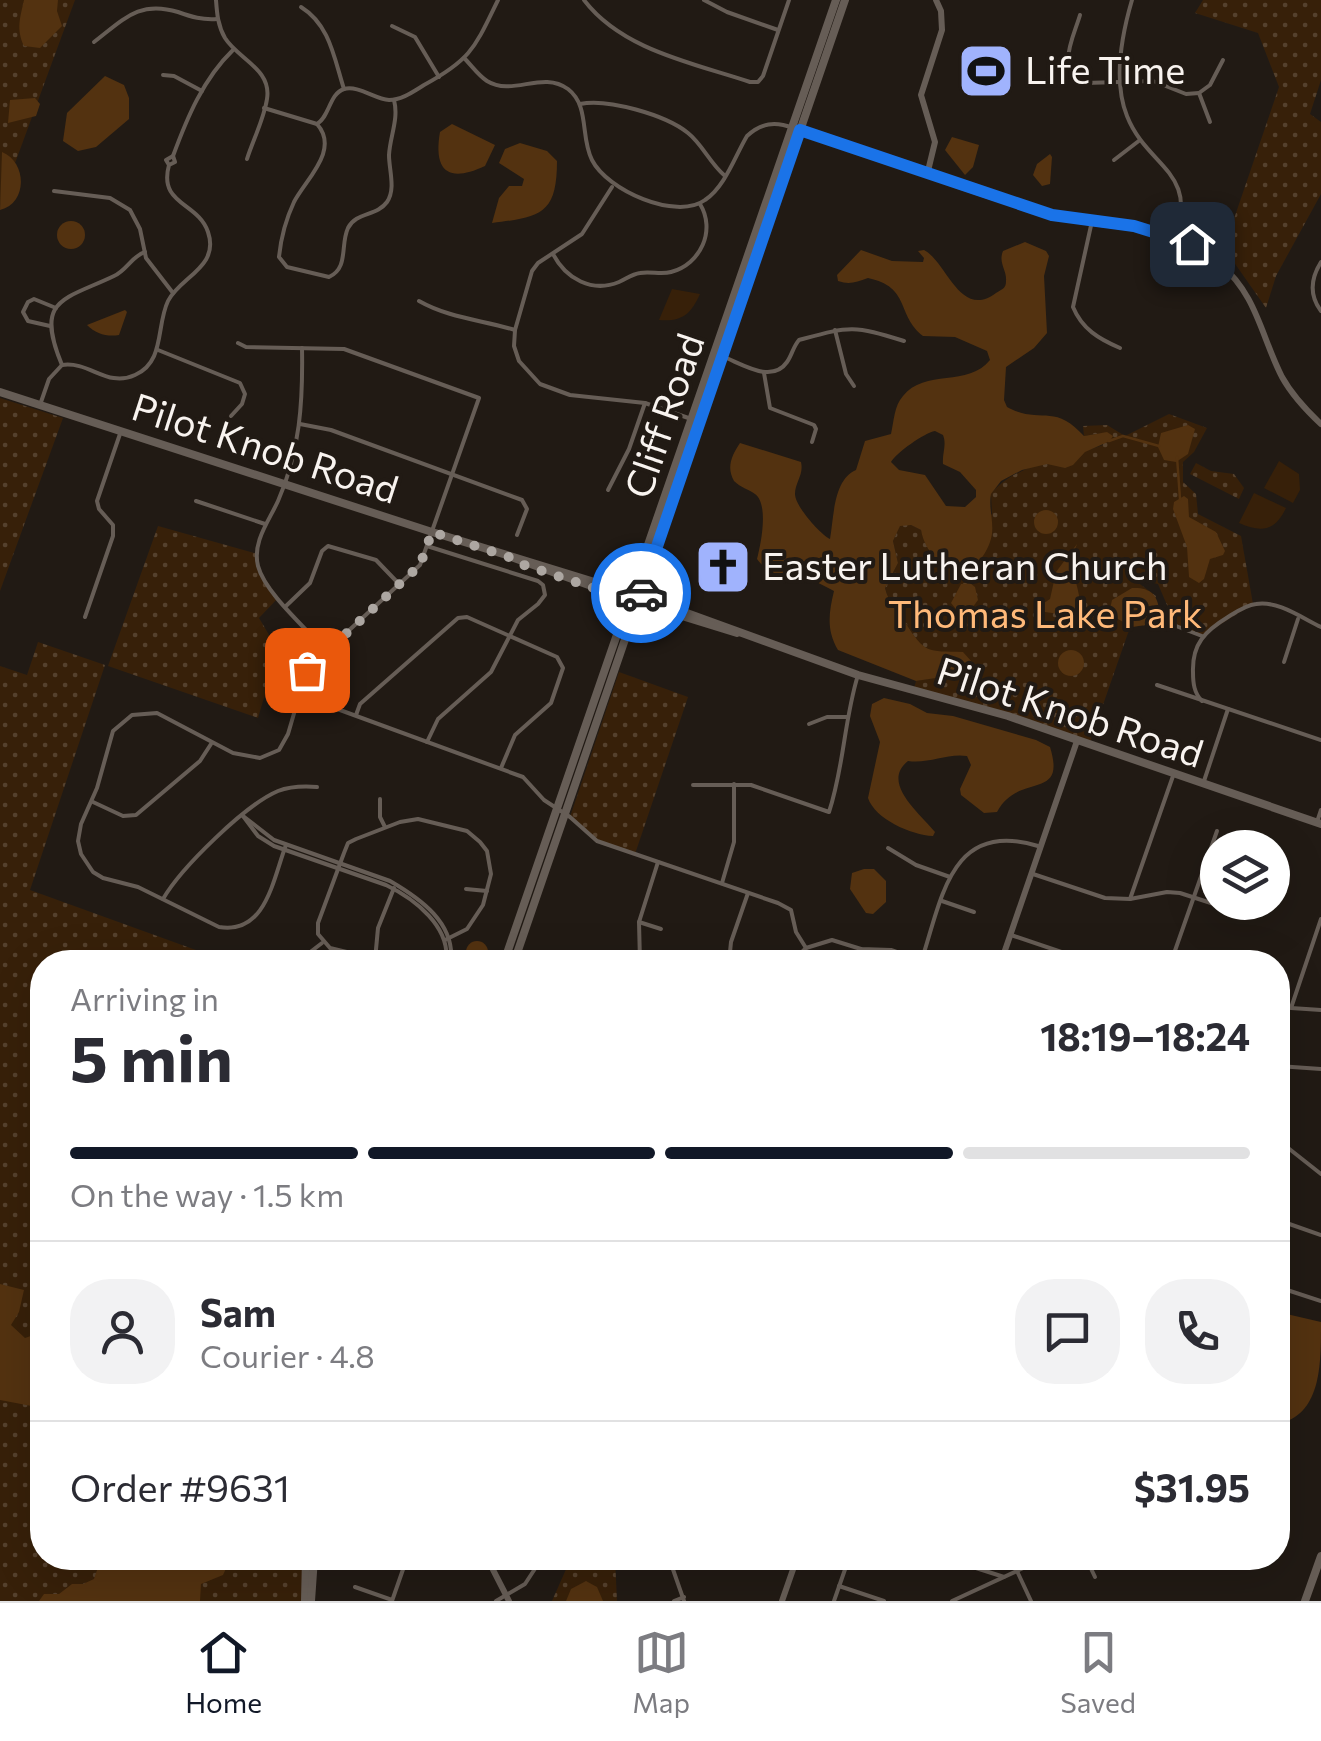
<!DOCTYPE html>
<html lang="en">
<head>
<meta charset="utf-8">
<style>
	body { margin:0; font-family:Commissioner,sans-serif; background:#f2f2f3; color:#2b2b33; height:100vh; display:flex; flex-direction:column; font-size:38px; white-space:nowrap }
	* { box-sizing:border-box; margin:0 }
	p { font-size:32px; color:#7c7c81 }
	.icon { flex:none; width:55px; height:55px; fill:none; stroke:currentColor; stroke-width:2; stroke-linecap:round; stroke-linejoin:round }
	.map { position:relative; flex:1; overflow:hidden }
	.drawer { position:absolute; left:30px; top:950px; width:1260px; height:620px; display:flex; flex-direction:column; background:#fff; border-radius:40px; box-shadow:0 10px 40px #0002 }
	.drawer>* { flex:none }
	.tools { position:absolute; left:1200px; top:830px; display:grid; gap:20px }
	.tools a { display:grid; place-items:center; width:90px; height:90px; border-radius:50%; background:#fff; box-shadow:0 10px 40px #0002; font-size:50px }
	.pin { position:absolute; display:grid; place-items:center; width:85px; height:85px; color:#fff; margin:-42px; border-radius:20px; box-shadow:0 5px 15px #0006 }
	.courier { position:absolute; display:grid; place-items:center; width:100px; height:100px; margin:-50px; border:8px solid #1a73e8; border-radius:50%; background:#fff; color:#222; box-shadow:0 2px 12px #0007 }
	.head em { font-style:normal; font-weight:700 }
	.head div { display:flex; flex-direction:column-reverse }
	.head { display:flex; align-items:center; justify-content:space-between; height:170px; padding:0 40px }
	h1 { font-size:65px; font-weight:700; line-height:75px }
	.bar { display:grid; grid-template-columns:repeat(4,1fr); gap:15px 10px; align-content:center; height:120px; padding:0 40px }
	.bar i { height:12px; border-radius:8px; background:#e1e1e2 }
	.bar .current { background:#111827 }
	.bar p { grid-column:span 4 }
	.line { display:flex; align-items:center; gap:25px; padding:0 40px; border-top:2px solid #e1e1e2 }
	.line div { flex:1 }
	.round { display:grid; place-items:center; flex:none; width:105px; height:105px; border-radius:40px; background:#f2f2f3 }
	.dock { display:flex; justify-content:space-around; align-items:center; height:140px; border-top:2px solid #e1e1e2; background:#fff; font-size:28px; color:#7c7c81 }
	.dock a { display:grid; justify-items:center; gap:5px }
	.dock .current { color:#111827 }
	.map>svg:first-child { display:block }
	.grass { fill:#372009 }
	.park { fill:url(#park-dots) }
	.water { fill:#533210; fill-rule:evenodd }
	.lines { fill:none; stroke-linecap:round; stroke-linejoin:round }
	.stream { stroke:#533210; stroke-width:2.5 }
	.minor { stroke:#665d56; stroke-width:4 }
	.tertiary { stroke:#665d56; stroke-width:6 }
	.secondary { stroke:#665d56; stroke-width:8 }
	.done { stroke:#ada7a2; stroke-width:10; stroke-dasharray:0 18 }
	.route { stroke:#1a73e8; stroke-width:12 }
	.labels { text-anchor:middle; stroke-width:8; stroke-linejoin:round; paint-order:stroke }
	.poi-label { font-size:38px; fill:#f8f3ef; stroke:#211a14; text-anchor:start }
	.street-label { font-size:38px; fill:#f8f3ef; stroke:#211a14 }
	.park-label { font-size:38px; fill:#ffb979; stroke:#211a14 }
</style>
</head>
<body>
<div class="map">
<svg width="1321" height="1601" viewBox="0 0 1321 1601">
	<defs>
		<pattern id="park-dots" width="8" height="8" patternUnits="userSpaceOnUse" patternTransform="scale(2.5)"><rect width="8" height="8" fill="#372009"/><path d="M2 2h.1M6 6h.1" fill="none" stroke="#55412d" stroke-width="1.8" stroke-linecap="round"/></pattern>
	</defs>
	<rect width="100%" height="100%" fill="#211a14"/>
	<g class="grass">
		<path d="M672,289L700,294C691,314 682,322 659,320Z"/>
		<path d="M1279,461L1299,474L1300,490L1293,503L1264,488Z"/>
		<path d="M1254,493L1286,508C1275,531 1262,533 1239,523Z"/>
	</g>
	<g class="park">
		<path d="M0,0H75L0,204Z"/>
		<path d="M1203,0H1321V80L1310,114L1321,122V194L1276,276L1266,308L1224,248L1279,87L1258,33L1195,13Z"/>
		<path d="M0,398L63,418L0,591Z"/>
		<path d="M1169,414L1207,428L1194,452L1183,462V482L1196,494L1198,514L1241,536L1253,604L1202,636L1176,626L1158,584L1133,579L1156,596L1152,624L1132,627L1128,633L1089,745L1043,727L913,692L916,681L962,673L950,652C916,657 918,636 901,617C892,607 889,601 885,588L898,563L893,541L900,525H911L921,530L930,554L939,560L992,514L991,494C1015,463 1067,459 1103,445L1102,433L1084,436L1083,426L1107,425L1125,436Z"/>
		<path d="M1196,463L1211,471L1234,474L1244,488L1239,499L1190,474Z"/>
		<path d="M158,526L258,554L260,571L278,598L259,618L278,650L258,718L108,666Z"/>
		<path d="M38,642L105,665L30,890L229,962H42V1558H316L314,1601H0V666L27,675Z"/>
		<path d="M619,672L688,697L635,854L597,841L570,817Z"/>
		<path d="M571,1558H615L617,1601H552Z"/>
	</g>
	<g class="water">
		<path d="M24,0H58L57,11L62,26L40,48L24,46C16,29 20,18 24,0Z"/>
		<path d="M105,76L124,85L129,98V119L96,147L78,151L63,141L67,113Z"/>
		<path d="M35,98L40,104L36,116L8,123L10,100Z"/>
		<path d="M452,124L495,145L485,166C449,183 433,172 440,132Z"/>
		<path d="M952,137L979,145L973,167L965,175L945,150Z"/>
		<path d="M520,143L547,151L557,161C557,215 540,217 492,223L499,198L509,186H522L524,179L499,163L505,149Z"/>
		<path d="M2,152C27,162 28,203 0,210Z"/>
		<path d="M1050,154L1052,157L1050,184L1042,186L1033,175L1037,164Z"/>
		<circle cx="71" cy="235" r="14"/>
		<path d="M1025,242L1046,251L1049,256L1044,276L1047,333L1034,348L1006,367L1004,400L1007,407C1040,425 1054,402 1084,436L1107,432L1113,436L1110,441L1085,452L1073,465L1065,468L1047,464L1022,470L1001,481L991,494C988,511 996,525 990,542C974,588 928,569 921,530L911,525L900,526L893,541L898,563L885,588C889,604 897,609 905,622C925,654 927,651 963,652L972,662L969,673L916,681L838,650C826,630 829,612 834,591C824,586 813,579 802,578C782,575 770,576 757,559C761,544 769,504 755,494C748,489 741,488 734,481C726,467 732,455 740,443L801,462C804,475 795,482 795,494C795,506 820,534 830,539C834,517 833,480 856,470L865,441L891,434C894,421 894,406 903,396C924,369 969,387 990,360L987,351L955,337L923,336C896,315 911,287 868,278C856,282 850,285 838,281L837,275L861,250L892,261L923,262L924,258L918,251L924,250C947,262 960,320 996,293C1002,289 1006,289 1006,281C1007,270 998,263 1003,251ZM935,431L943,435C947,445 942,453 943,464L960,472L976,490V497L965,507L946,506L925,475L899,470L891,462C896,453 924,433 935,431Z"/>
		<path d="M125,310L127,312L119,335C107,337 96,334 87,325Z"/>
		<path d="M1188,425L1195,429L1188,454L1176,462L1164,460L1158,447L1161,433Z"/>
		<path d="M1184,496L1188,499L1189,517L1216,532L1225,551L1223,555L1210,559L1204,579L1199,583L1189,577L1187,547L1173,509L1174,502Z"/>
		<circle cx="1046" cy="522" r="12"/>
		<path d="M1077,544C1066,570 1082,587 1080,611L1059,614L1038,611V607L1050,599L1056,572Z"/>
		<path d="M970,583L975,587L978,600L964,619L951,603L961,584Z"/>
		<path d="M1132,588C1149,587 1158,594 1159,611L1152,624L1132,627L1109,614L1112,600Z"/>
		<circle cx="1071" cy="663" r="13"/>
		<path d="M884,698L910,704L927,713L953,716L1036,740L1050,747C1067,802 1019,771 997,812L984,813L961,795L960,789L971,765L967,756C947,753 929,764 908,761C880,783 921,814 935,832L933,836C911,835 875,819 868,798L880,742L870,716L872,704Z"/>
		<path d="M864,869H874L886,881V902L873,914L866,913L850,889L852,873Z"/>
		<circle cx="477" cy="952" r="11"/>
		<path d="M0,1284L24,1290L19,1312L11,1325L25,1338L42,1332V1408L0,1400Z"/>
		<path d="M1278,1312L1321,1322C1321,1365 1321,1411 1282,1423L1278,1422Z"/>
		<path d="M101,1558H231L223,1575L201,1584L200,1601H39L44,1594H59L72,1584H83L94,1579Z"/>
		<path d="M586,1581L597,1587L603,1601H566L571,1589Z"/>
	</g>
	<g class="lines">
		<g class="stream">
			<path d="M1109,441L1123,436L1159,446"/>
			<path d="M1177,457L1180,499"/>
		</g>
		<g class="minor">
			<path d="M216,0C217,14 218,26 225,38C238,59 272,69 267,99C264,119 253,140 247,159"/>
			<path d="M584,0C622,50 693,63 750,82H758L763,76L789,0"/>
			<path d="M704,0L727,12L778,30"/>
			<path d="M1132,0C1122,34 1113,81 1127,116C1147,167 1199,171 1175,237"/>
			<path d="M301,7C330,25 334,58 344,89"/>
			<path d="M1080,15C1073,39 1055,69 1085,83L1153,81L1186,94L1199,93"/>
			<path d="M392,26L415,37L439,77"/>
			<path d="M94,42C124,19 139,0 178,12C192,17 202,20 217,19"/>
			<path d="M465,59C472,66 478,75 487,81C513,97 542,70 568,89C590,106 580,137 592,160C607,190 676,221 705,200C725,187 735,156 747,136C761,123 775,121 793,128"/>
			<path d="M163,75L174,76L202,91"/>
			<path d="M1199,93L1210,85L1223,60"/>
			<path d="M1199,93L1210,122"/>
			<path d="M580,104C607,98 666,115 688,133C702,144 710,163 724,175"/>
			<path d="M264,108L317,124C330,116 329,94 344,89C358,85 375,99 389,100C402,100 414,91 424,85C472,59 475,47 498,0"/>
			<path d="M317,124C340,150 306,179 294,202C286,219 281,237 279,257L287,267L329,277C349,268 340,245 348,228C356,212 377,216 387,202C396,189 389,170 389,155C390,136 399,119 394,100"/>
			<path d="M173,156C187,118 203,79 233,50"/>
			<path d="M1114,160L1140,140"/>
			<path d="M612,187L582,234L538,263L532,271L515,330L514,346L519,361L540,384L570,395L645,403L700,422"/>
			<path d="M54,191L110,198L130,210L140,229L146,258L173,293"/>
			<path d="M1092,221L1073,307C1082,329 1099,339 1120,348"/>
			<path d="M553,254C566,279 592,293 619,282C626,279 632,274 640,273C651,271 661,275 671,272C701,264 716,230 700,204"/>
			<path d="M1321,262C1311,278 1309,295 1321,311"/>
			<path d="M419,301C449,318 482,320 515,330"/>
			<path d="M50,326L28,321L23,312L28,302L34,299L56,308"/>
			<path d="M835,330L846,374L854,386"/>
			<path d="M238,343L246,347L344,349L479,398L420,565L307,669L288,734L279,750L260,758L233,753L157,713L132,715L113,731L97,788L81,824L78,841L81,854L93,872L103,878L138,887L219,927C266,935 273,879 286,845"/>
			<path d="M302,348C303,402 300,451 278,501C269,521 252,542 258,566C265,593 307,629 326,651"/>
			<path d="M158,350L240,383L245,394L242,404L231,416"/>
			<path d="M724,357C742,364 772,384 787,362C792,355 793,347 799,340C851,326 852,325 904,341"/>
			<path d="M62,365C34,298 64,300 114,276C127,270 132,256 145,252"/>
			<path d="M764,373L770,408L814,425L816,429L812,442"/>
			<path d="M41,402L49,379L62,365C90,361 107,388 135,375C165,362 156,326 168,301C180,277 220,267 208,232C198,202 158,205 169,165L175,162L173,156L166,160L169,165"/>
			<path d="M300,424L331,430L522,500L527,509L517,535"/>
			<path d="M608,490L629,449L645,403"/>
			<path d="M196,501L265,524"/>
			<path d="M427,546L538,581L543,585L545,595L538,604L518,620L491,672L438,719L427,742"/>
			<path d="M286,606L310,583L322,551L328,546L376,560L400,585"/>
			<path d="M85,617L113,536V525L99,509L97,501L121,431"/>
			<path d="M1169,618L1176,626L1202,636"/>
			<path d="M1284,662L1298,619"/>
			<path d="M1157,685L1321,740"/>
			<path d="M299,695L523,777L544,800L570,817L597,841L778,903L791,910L796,932L806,948"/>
			<path d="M1202,701C1194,693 1193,683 1193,672C1192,644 1205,631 1228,617C1236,612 1246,605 1256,604C1277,600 1302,618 1321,627"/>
			<path d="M356,715L360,704L458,618L467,617L557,657L563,668L551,703L515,735L501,768"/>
			<path d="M809,724L827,717H848"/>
			<path d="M1203,784L1228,709"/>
			<path d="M693,785H751L829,812C844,767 844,720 858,675"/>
			<path d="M380,799V817L385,827"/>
			<path d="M93,802L123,816L136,815L200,761L211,744"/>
			<path d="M243,816L274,840L390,881C421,899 455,923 451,962"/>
			<path d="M243,816L258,836L274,846L386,885C415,899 451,927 446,962"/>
			<path d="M1317,822L1321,810"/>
			<path d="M888,848L916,865L950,877"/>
			<path d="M1272,852L1273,850"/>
			<path d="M1033,874L1105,898L1130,899L1167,892L1180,893L1251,916L1255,902"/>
			<path d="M722,883L734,842V784"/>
			<path d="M466,889L487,891"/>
			<path d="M163,899C181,868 245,805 278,791C291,786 304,786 317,787"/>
			<path d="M1130,899L1173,776"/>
			<path d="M942,901L974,912"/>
			<path d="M1321,919L1291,1008L1321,1010"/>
			<path d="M639,922L661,929"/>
			<path d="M1011,935L1091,962"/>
			<path d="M309,953L322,943"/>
			<path d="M517,956L536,962"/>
			<path d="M375,960L378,928L394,888"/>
			<path d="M388,962L330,948L318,934V923L344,853L348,843L356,839L400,822L418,819L467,831L480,842L487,851L491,874L483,905L467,929L445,940"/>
			<path d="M640,962L639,922L658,862"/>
			<path d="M729,962L731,942L748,893"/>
			<path d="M792,962L806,948L832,940L861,949L891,950L919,960"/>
			<path d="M857,962L861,949"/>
			<path d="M921,962C942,899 950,819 1038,846"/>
			<path d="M1171,962L1217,831"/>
			<path d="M1278,1066L1321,1069"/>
			<path d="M1278,1140L1321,1174"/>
			<path d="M1278,1220L1321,1235"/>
			<path d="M1278,1287L1321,1301"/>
			<path d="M411,1558L438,1567"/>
			<path d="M669,1558L684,1601"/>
			<path d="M945,1558L1004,1577"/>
			<path d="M1086,1558L1095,1577"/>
			<path d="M1017,1571L1031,1601"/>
			<path d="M839,1586L884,1601"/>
			<path d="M355,1587L392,1600"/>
			<path d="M392,1601L407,1558"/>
			<path d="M496,1601L525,1584L542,1558"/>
			<path d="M674,1601L684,1597"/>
			<path d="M834,1601L849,1558"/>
			<path d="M952,1601L1045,1558"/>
		</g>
		<g class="tertiary">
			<path d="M799,130C881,157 962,190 1046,214C1106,231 1169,220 1220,264C1257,295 1261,336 1282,377C1292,395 1306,410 1321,424"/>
			<path d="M927,175L935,142L921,95L942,30L941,11L936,0"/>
			<path d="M1001,962L1077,741"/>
			<path d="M487,1558L509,1601"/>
			<path d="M782,1601L797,1558"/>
		</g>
		<g class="secondary">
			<path d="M0,392L432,532L640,596L858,675L1008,716L1321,824"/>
			<path d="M514,558L630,600L737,633"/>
			<path d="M504,962L836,0"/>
			<path d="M514,962L845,0"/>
			<path d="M305,1601L306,1558"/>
			<path d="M311,1601L314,1558"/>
			<path d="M1305,1601L1321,1556"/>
		</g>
	</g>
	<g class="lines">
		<path class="done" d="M307,670L420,565L432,532L512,558L521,564L630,600L638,602L641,593"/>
		<path class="route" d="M641,593L800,130L1052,215L1134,226L1192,244"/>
	</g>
	<defs>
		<g id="stadium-square" transform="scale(2.875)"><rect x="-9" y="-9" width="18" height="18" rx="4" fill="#a0b3fd" stroke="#211a14"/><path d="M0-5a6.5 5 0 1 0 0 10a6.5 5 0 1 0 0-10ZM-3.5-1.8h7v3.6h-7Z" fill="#111"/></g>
		<g id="church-square" transform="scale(2.875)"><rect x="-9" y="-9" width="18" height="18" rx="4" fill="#a0b3fd" stroke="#211a14"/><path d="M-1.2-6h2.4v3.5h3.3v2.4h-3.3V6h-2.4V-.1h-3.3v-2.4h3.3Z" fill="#111"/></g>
	</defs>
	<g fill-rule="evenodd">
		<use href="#stadium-square" x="986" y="71"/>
		<use href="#church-square" x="723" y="567"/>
	</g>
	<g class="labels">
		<g class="poi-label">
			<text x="1025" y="84">Life Time</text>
			<text x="762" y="580">Easter Lutheran Church</text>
		</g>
		<g class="street-label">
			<text transform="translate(665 416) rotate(-71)" y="13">Cliff Road</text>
			<text transform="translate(265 449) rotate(18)" y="13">Pilot Knob Road</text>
			<text transform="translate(1070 713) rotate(18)" y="13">Pilot Knob Road</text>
		</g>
		<g class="park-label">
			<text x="1045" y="628">Thomas Lake Park</text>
		</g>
	</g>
</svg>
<div class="tools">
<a><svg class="icon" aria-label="layers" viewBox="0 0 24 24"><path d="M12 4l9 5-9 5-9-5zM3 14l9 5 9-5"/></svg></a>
</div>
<div class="pin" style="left:307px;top:670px;background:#ea580c"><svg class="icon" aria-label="bag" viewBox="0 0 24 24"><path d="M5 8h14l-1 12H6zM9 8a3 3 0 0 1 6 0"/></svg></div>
<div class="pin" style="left:1192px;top:244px;background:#1f2937"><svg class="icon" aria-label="home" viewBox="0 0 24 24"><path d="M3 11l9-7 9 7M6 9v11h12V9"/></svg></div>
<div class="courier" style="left:641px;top:593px"><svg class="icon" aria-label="car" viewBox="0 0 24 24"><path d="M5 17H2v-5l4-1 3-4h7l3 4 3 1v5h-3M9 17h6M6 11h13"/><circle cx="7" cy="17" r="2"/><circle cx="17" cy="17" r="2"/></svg></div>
<section class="drawer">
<div class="head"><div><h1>5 min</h1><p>Arriving in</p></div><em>18:19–18:24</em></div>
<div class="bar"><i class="current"></i><i class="current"></i><i class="current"></i><i></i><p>On the way · 1.5 km</p></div>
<div class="line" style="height:180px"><a class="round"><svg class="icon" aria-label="person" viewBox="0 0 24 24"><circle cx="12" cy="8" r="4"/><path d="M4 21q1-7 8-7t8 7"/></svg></a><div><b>Sam</b><p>Courier · 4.8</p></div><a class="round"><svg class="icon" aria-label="chat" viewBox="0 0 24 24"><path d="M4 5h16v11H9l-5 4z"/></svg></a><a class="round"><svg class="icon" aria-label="phone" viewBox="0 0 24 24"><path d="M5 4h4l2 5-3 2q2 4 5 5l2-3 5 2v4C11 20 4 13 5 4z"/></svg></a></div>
<div class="line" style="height:130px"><div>Order #9631</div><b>$31.95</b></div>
</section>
</div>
<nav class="dock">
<a class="current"><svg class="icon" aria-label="home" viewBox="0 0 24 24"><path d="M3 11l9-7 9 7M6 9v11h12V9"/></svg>Home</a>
<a><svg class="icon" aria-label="map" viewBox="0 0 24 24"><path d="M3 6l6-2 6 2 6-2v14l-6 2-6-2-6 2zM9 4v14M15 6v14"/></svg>Map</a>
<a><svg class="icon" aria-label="saved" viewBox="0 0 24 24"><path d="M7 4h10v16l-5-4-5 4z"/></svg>Saved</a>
</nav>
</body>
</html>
